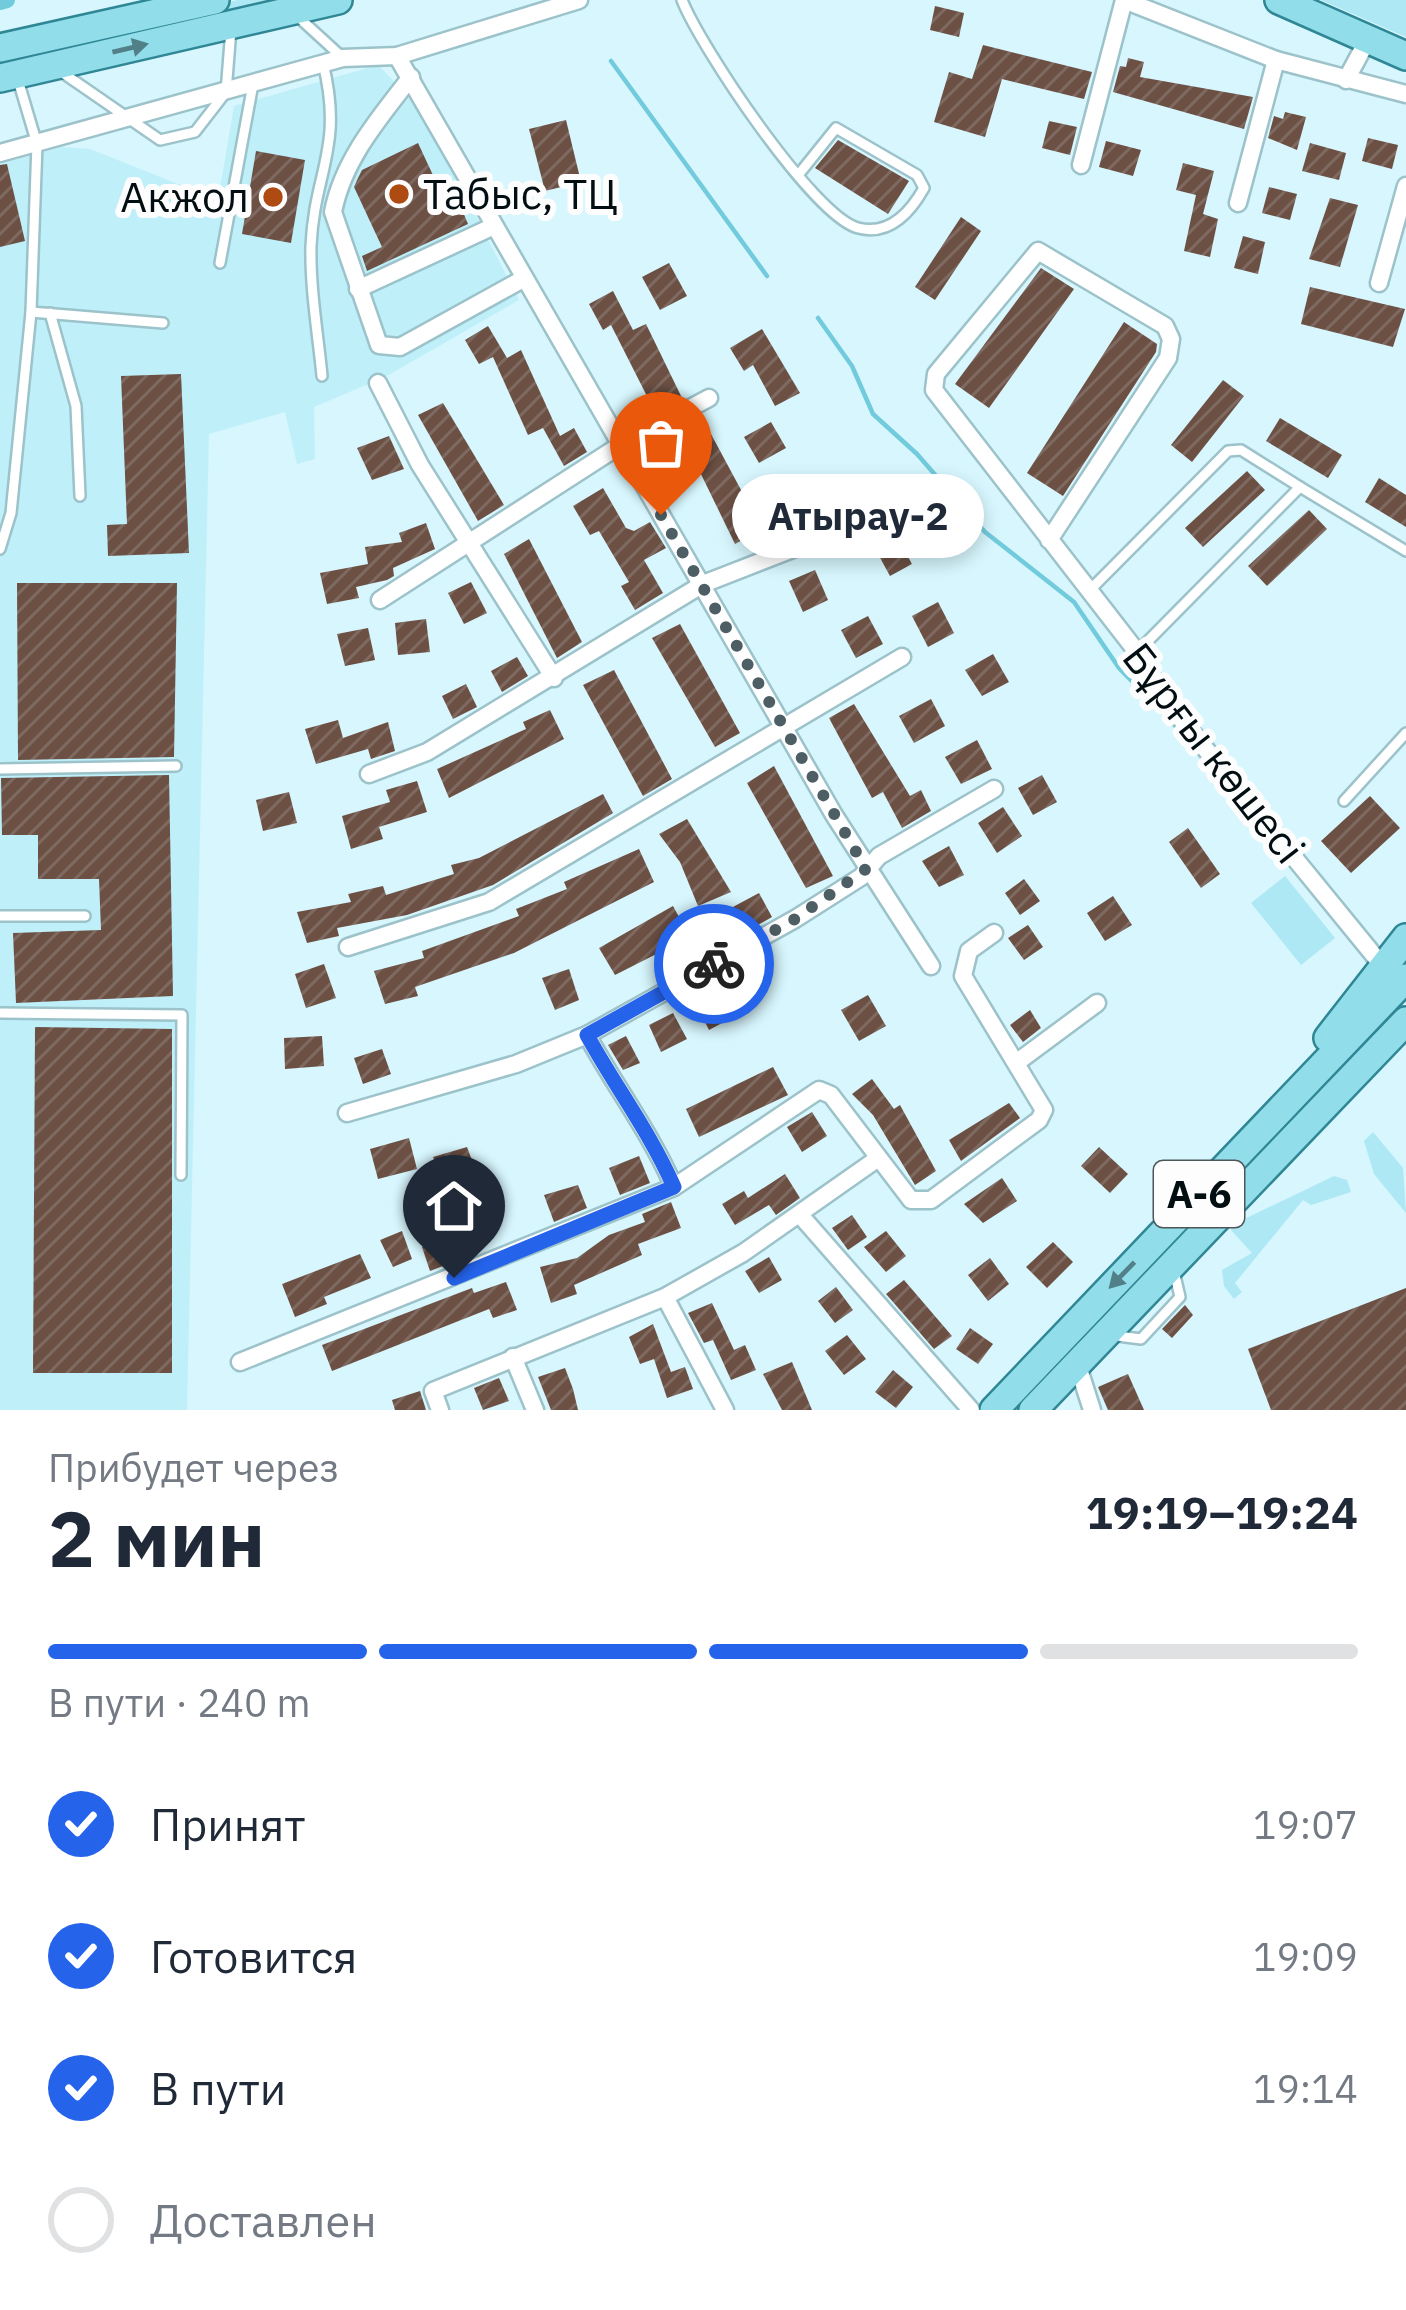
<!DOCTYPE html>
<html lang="ru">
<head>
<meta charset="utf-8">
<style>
	body { margin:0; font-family:"IBM Plex Sans",sans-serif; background:#f2f2f3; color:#1f2937; height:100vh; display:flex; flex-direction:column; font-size:45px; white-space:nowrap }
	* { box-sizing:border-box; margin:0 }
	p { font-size:39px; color:#747a83 }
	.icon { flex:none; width:66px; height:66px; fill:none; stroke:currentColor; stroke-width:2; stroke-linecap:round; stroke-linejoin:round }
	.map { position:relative; height:1410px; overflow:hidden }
	.sheet { display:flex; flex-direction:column; background:#fff; flex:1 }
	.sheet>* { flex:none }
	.pin { position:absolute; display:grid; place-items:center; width:102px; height:102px; color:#fff; margin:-123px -51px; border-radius:50% 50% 50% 0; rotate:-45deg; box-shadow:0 0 12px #0007 }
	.pin .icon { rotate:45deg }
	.courier { position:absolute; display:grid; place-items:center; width:120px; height:120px; margin:-60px; border:9px solid #2563eb; border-radius:50%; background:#fff; color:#222; box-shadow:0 3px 15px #0007 }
	.bubble { position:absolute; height:84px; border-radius:42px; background:#fff; box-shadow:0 6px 18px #0003; font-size:39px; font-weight:800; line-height:84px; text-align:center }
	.headline em { font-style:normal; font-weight:800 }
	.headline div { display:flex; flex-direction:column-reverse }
	.headline { display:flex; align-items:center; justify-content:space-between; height:204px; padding:0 48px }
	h1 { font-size:78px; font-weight:800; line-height:90px }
	.bar { display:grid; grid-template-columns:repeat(4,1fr); gap:18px 12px; align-content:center; height:144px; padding:0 48px }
	.bar i { height:15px; border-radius:9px; background:#e0e1e3 }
	.bar .current { background:#2563eb }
	.bar p { grid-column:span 4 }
	ol { padding:0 48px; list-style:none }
	li { display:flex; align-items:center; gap:36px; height:132px }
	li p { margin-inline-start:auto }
	li .icon { padding:12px; border-radius:50%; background:#2563eb; color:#fff; stroke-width:4 }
	li:last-child { color:#747a83 }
	li i { width:66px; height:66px; border:6px solid #e0e1e3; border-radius:50% }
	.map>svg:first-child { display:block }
	.built { fill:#bff0fa }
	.green { fill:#ade8f4 }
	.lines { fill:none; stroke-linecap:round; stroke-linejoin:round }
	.stream { stroke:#72cbdc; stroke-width:4.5 }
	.canal { stroke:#72cbdc; stroke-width:16 }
	.building { fill:url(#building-hatch) }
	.service-casing { stroke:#9cc2ca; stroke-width:14 }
	.minor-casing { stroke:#9cc2ca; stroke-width:21 }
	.primary-casing { stroke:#2f8695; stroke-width:32 }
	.service { stroke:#fff; stroke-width:9 }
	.minor { stroke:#fff; stroke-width:16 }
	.primary { stroke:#91ddea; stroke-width:27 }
	.oneway { fill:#518088 }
	.done { stroke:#4d5f64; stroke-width:12; stroke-dasharray:0 21.6 }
	.route { stroke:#2563eb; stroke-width:15 }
	.poi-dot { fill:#ae4b13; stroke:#fdfdfd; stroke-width:4.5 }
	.labels { text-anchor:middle; stroke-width:12; stroke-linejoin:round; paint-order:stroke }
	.shield { fill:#fdfdfd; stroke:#4d5658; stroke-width:3 }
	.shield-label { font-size:39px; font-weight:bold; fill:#020e11 }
	.poi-label { font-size:42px; fill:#020e11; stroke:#fdfdfd; text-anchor:start }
	.street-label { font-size:42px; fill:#020e11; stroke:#fdfdfd }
</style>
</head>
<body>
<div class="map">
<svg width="1406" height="1410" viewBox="0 0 1406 1410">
	<defs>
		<pattern id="building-hatch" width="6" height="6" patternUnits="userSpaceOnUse" patternTransform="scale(3)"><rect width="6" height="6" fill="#6c5044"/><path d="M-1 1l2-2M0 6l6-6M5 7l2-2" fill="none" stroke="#7e6a61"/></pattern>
	</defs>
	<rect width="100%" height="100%" fill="#d7f6fd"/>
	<path class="built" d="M378,65L422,110L519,300L385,377L314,407L315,459L297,464L285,412L209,434L187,1410H0V164L62,147L90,149L218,200L234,106Z"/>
	<g class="green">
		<path d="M238,0H300L21,63L18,50Z"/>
		<path d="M1321,0H1406V37Z"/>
		<path d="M1285,876L1335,938L1301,965L1251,903Z"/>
		<path d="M1373,1132L1403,1168L1406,1213L1374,1174L1364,1141Z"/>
		<path d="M1334,1176L1347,1180L1351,1192L1311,1205L1303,1200L1235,1283L1242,1292L1234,1299L1224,1286L1222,1270L1252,1253L1231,1230L1236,1223Z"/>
	</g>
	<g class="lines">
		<g class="stream">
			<path d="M611,61L767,276"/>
			<path d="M818,318L852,366L873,414L917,454L985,532L1074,602L1119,668L1182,733"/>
		</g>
		<path class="canal" d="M0,2L7,0"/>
	</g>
	<g class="building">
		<path d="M935,6L964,13L959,37L930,30Z"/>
		<path d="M983,45L1092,72L1084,99L1002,79L985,137L934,122L949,72L972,79Z"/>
		<path d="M1128,58L1144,62L1140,77L1253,97L1244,129L1113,92L1120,66L1126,67Z"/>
		<path d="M1285,112L1306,117L1297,150L1268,138L1274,116L1283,119Z"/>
		<path d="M566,120L581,182L545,191L529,129Z"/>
		<path d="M1049,121L1077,127L1070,155L1042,148Z"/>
		<path d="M1368,138L1398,145L1392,169L1362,161Z"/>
		<path d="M838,140L909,181L888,214L815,168Z"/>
		<path d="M1106,141L1141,150L1133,176L1099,167Z"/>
		<path d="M418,143L452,216L463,212L468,224L367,271L362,256L382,247L354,187L357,180L362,170Z"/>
		<path d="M1310,143L1346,153L1339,180L1302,171Z"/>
		<path d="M256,151L305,160L291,243L242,234Z"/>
		<path d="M1183,163L1214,171L1203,214L1218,219L1210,257L1184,251L1196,195L1176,190Z"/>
		<path d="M7,164L25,241L0,247V165Z"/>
		<path d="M1269,187L1297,194L1290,220L1262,213Z"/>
		<path d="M1330,198L1358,205L1340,267L1309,259Z"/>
		<path d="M961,217L981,231L935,300L915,287Z"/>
		<path d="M1243,236L1265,242L1258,274L1234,268Z"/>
		<path d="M669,263L687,296L660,310L642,277Z"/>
		<path d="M1041,268L1074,289L989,408L955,384Z"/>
		<path d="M1310,287L1405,309L1393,347L1301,324Z"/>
		<path d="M613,291L633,330L646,324L682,398L655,412L611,325L603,330L589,304Z"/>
		<path d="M1124,322L1157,344L1156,352L1063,496L1027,473Z"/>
		<path d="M488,326L507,358L521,350L560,436L574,428L587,452L564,466L543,428L528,435L493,357L479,364L465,340Z"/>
		<path d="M762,329L800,393L775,406L753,365L744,371L730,348Z"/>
		<path d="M181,374L189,553L108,556L107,525L127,524L121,376Z"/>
		<path d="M1223,380L1244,396L1192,462L1171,445Z"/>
		<path d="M443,403L504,505L478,521L418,415Z"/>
		<path d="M1280,418L1342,455L1328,478L1266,441Z"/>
		<path d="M704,421L762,529L735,544L681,433Z"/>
		<path d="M771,422L786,448L759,463L744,437Z"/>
		<path d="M389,436L404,469L372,480L357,448Z"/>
		<path d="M1247,471L1265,490L1203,547L1185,528Z"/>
		<path d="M805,474L821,505L791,520L774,490Z"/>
		<path d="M1379,478L1406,495V527L1365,502Z"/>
		<path d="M603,488L626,528L634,531L650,522L666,548L644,560L663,593L635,610L621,586L629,582L599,531L590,535L573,506Z"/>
		<path d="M1309,510L1327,529L1267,586L1248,566Z"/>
		<path d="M426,523L435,549L393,568L394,576L387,580L356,587L359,598L327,604L320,573L368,564L365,547L402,542L399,533Z"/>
		<path d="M895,533L912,564L890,576L873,545Z"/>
		<path d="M529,539L582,642L557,658L504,554Z"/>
		<path d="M815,570L828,600L803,612L789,581Z"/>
		<path d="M471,582L487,613L464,624L448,593Z"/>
		<path d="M17,583H177L174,757L18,760Z"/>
		<path d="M938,602L954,633L928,647L912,616Z"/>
		<path d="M868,616L883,644L856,658L841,630Z"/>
		<path d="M426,619L430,652L398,655L395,623Z"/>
		<path d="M680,624L740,733L715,747L652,638Z"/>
		<path d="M368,628L375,660L345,666L337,634Z"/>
		<path d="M993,654L1009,682L982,696L965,670Z"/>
		<path d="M517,657L528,676L502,692L491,671Z"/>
		<path d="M614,670L672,779L643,796L583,685Z"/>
		<path d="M466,684L477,707L453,719L442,696Z"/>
		<path d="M931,699L945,726L914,743L899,716Z"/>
		<path d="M854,704L910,796L921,790L931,811L902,828L883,792L872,798L829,718Z"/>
		<path d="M550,710L564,739L449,798L437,769L526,729L523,722Z"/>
		<path d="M338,720L343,738L388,722L395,751L371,759L368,749L316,764L305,729Z"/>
		<path d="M977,740L992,769L961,784L945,757Z"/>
		<path d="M774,766L833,876L806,888L747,783Z"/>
		<path d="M169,775L173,996L16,1003L13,933L101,930L99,879H38V835H2L1,778Z"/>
		<path d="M1042,775L1057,802L1033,815L1018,788Z"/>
		<path d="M417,781L427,812L379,827L383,839L351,849L342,816L390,802L386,790Z"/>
		<path d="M289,792L297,823L263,831L256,800Z"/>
		<path d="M603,794L613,813L493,885L407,915L337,928L339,936L307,943L297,912L351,902L348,894L383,886L386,895L454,874L451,865L479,858Z"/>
		<path d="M1370,796L1400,828L1351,873L1321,841Z"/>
		<path d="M1003,807L1022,836L997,853L978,823Z"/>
		<path d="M687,819L731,892L698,906L680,862L659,834Z"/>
		<path d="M1188,828L1220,874L1201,888L1169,842Z"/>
		<path d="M949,846L964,875L939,887L922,861Z"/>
		<path d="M639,849L654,882L514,953L415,987L418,996L385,1004L374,971L424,958L422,951L519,916L516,909L567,889L564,882Z"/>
		<path d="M1024,879L1040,901L1020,915L1005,893Z"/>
		<path d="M759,893L772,917L744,933L731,908Z"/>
		<path d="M1113,896L1132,925L1105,941L1087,913Z"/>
		<path d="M673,906L690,937L615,975L599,948Z"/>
		<path d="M1028,925L1043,947L1024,960L1008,938Z"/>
		<path d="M324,964L336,998L306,1008L295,974Z"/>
		<path d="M569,969L579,1000L555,1010L542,978Z"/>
		<path d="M723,986L737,1015L709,1030L694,1000Z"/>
		<path d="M868,995L886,1026L859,1041L841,1010Z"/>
		<path d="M1030,1010L1041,1028L1023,1042L1010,1025Z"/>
		<path d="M673,1013L687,1039L661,1052L649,1025Z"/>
		<path d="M35,1027L172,1029V1373H33Z"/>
		<path d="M322,1036L324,1066L285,1069L284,1038Z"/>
		<path d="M626,1036L640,1063L623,1070L608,1045Z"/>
		<path d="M382,1049L391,1074L363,1084L354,1058Z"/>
		<path d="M773,1067L788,1095L699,1137L686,1109Z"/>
		<path d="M872,1079L894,1109L900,1105L936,1171L915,1185L873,1115L852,1094Z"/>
		<path d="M1009,1103L1020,1118L961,1161L949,1140Z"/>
		<path d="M812,1112L827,1136L802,1152L787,1127Z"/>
		<path d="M409,1138L417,1169L378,1179L370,1149Z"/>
		<path d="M467,1147L479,1179L446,1188L433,1157Z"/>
		<path d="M1099,1147L1128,1174L1110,1193L1081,1166Z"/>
		<path d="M639,1156L650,1183L620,1195L609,1168Z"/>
		<path d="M785,1174L800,1198L776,1215L769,1205L735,1225L722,1204L744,1191L748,1198Z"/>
		<path d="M1002,1178L1017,1201L983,1223L964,1204Z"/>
		<path d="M578,1185L587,1208L554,1222L544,1195Z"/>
		<path d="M671,1202L681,1228L638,1244L642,1255L574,1285L577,1294L551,1303L540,1267L577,1258L609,1235L645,1222L642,1214Z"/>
		<path d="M852,1215L867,1237L848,1250L832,1228Z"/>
		<path d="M402,1231L412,1259L393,1267L380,1240Z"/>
		<path d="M886,1231L906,1256L886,1272L864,1247Z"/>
		<path d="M449,1238L456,1261L430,1271L422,1247Z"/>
		<path d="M1053,1242L1073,1262L1047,1288L1026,1267Z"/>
		<path d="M360,1254L371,1278L324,1297L327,1304L295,1317L282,1284Z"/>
		<path d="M769,1257L782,1280L759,1293L745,1271Z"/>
		<path d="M990,1258L1009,1284L988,1301L968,1275Z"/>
		<path d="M904,1280L952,1336L934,1349L886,1294Z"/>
		<path d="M506,1282L517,1310L493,1318L489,1309L332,1371L322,1345L472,1288L474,1293Z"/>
		<path d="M836,1287L853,1310L835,1323L818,1301Z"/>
		<path d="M1406,1288V1410H1271L1248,1349Z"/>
		<path d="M712,1303L734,1350L745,1345L756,1370L731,1380L713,1340L704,1343L688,1313Z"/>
		<path d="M1185,1305L1193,1315L1172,1338L1162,1329Z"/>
		<path d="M653,1324L671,1372L685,1367L693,1389L667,1398L654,1359L640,1364L629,1337Z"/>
		<path d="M970,1328L993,1344L978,1364L956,1349Z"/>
		<path d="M847,1335L866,1359L844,1375L825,1351Z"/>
		<path d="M792,1362L812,1410H782L763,1374Z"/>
		<path d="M565,1368L573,1389L578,1410H551L538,1377Z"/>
		<path d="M893,1370L913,1387L896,1408L875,1392Z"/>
		<path d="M1128,1374L1144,1410H1108L1098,1387Z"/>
		<path d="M499,1378L509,1401L483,1410L474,1388Z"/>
		<path d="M420,1391L426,1410H395L392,1400Z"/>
	</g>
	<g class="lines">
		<g class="service-casing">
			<g id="service">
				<path d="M682,0C700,46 813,216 858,228C889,236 910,213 924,188L917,175L836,128L799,174"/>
				<path d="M295,14L343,58"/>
				<path d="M60,71L160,140L195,132L226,92L231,29"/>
				<path d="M220,263L253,84"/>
				<path d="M31,312L163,323"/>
				<path d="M50,313L76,406L80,496"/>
				<path d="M322,376C318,334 310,289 311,246C314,172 344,148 323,63"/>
				<path d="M0,549L11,513L31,312L37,144L18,80"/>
				<path d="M1089,591L1228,451L1241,450L1300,487"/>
				<path d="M1137,652L1300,487L1406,551"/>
				<path d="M0,769L176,766"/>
				<path d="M1344,801L1406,733"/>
				<path d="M0,916H85"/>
				<path d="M0,1013L182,1015L181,1175"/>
				<path d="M1110,1335L1141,1339L1180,1297L1174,1271"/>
			</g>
		</g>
		<g class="minor-casing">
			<g id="minor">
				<path d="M397,56L834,815L931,966"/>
				<path d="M411,77C379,118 343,160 333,212L379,345L400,347L523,279"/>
				<path d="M1346,80L1368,39"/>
				<path d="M0,153L343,58L397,56L579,0"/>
				<path d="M1081,165L1124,0L1276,60L1406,94"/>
				<path d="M1238,203L1276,60"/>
				<path d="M1379,283L1406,186"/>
				<path d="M358,289L494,226"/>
				<path d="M378,383L420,465L554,678"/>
				<path d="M1049,540L1168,358L1171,339L1165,326L1038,251L936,374L934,390L1137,652L1168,703L1381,964"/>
				<path d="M380,600L619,446L709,398"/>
				<path d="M369,774L427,752L703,584L834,533"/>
				<path d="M348,947L489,902L902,657"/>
				<path d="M587,1035C616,1088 650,1132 674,1187"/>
				<path d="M1016,1063L1097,1003"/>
				<path d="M347,1113L516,1064L587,1035L795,919L861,877L879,856L994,789"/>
				<path d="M801,1216L971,1410"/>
				<path d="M665,1297L725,1410"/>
				<path d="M513,1357L535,1410"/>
				<path d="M240,1362L674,1187L819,1090L831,1095L911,1200H931L1039,1120L1044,1110L963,976L969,951L994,933"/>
				<path d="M1077,1363L1092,1410"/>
				<path d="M440,1410L433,1391L665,1297L743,1253L877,1159"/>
			</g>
		</g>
		<g class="primary-casing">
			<g id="primary">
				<path d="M1279,0L1406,56"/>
				<path d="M0,48L215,0"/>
				<path d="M0,78L338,0"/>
				<path d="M1328,1038L1406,938"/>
				<path d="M994,1410L1406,978"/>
				<path d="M1033,1410L1406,1021"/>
			</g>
		</g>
		<use href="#service" class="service"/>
		<use href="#minor" class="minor"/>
		<use href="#primary" class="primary"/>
	</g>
	<defs><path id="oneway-solid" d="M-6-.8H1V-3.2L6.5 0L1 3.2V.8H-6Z" transform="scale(3)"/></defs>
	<g class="oneway">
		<use href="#oneway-solid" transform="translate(130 48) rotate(-13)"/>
		<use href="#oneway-solid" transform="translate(1122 1275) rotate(134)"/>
	</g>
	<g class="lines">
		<path class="done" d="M661,515L866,869L795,919L714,964"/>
		<path class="route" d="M454,1278L674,1187C650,1132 616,1088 587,1035L714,964"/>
	</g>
	<g class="poi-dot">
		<circle cx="399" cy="194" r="12"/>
		<circle cx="273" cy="197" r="12"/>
	</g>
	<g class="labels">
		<rect class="shield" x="1154" y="1161" width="90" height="66" rx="9"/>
		<g class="shield-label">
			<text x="1199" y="1208">A-6</text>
		</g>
		<g class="poi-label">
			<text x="423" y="209">Табыс, ТЦ</text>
			<text x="249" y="212" text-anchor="end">Акжол</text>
		</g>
		<g class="street-label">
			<text transform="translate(1214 753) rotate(52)" y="15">Бұрғы көшесі</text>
		</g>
	</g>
</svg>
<div class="pin" style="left:661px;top:515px;background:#ea580c"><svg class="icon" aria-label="bag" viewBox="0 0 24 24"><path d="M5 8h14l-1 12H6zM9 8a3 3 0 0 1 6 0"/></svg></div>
<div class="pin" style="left:454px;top:1278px;background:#1f2937"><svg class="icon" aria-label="home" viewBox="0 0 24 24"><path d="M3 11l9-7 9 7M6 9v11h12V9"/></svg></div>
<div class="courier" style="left:714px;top:964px"><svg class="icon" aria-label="bike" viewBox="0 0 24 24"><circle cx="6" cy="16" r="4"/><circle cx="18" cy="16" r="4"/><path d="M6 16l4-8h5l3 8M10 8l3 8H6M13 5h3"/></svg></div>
<div class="bubble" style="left:732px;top:474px;width:252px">Атырау-2</div>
</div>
<section class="sheet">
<div class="headline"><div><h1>2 мин</h1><p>Прибудет через</p></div><em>19:19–19:24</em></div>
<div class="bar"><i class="current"></i><i class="current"></i><i class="current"></i><i></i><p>В пути · 240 m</p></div>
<ol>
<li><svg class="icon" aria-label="check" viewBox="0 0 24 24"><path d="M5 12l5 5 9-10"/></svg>Принят<p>19:07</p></li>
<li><svg class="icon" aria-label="check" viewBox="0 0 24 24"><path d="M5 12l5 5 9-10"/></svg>Готовится<p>19:09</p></li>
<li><svg class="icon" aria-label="check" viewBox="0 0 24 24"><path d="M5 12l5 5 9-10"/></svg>В пути<p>19:14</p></li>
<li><i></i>Доставлен</li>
</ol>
</section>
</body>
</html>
